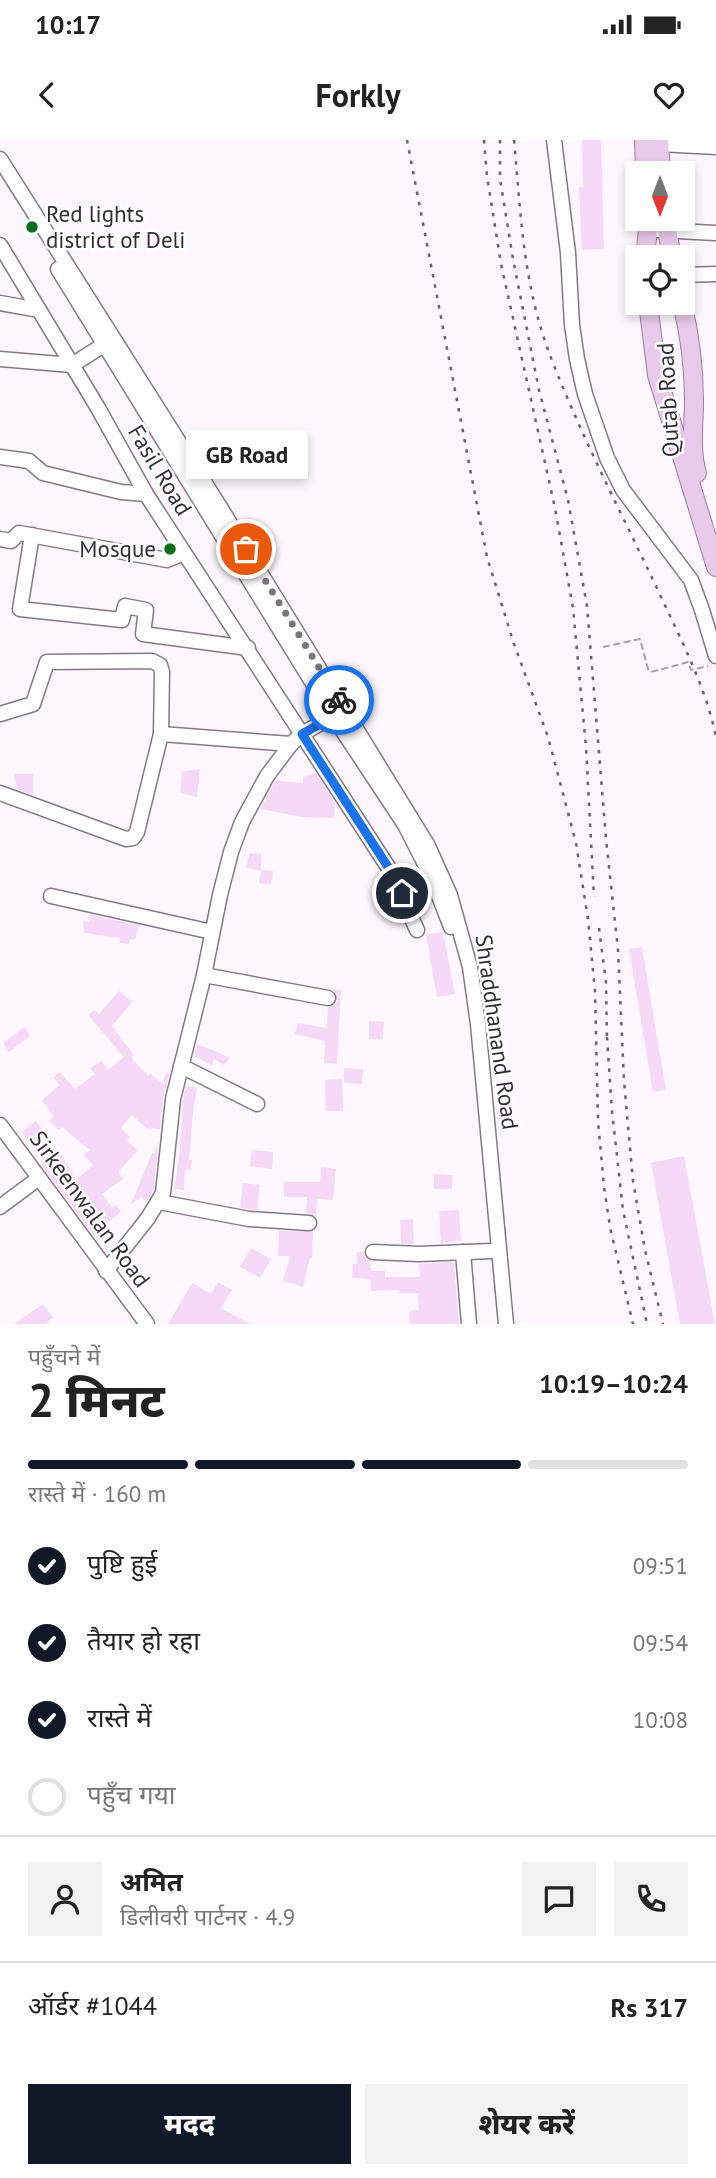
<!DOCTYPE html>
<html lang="hi">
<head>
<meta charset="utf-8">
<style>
	body { margin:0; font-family:"PT Sans","Noto Sans Devanagari",sans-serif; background:#f2f2f2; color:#222; height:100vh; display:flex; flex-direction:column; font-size:26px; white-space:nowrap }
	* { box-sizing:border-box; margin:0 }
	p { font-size:23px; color:#767676 }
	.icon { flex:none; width:38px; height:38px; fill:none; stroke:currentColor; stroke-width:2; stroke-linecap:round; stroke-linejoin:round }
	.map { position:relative; height:1184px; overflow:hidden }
	.panel { display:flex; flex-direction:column; background:#fff; flex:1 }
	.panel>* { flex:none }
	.needle { width:46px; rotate:180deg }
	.tools { position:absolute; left:625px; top:21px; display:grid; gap:14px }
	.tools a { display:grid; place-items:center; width:70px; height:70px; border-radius:0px; background:#fff; box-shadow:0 4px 10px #0003; font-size:35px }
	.pin { position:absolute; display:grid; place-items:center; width:60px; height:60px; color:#fff; margin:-30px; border:4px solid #fff; border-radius:50%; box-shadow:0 2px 7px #0007 }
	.courier { position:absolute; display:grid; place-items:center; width:70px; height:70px; margin:-35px; border:5px solid #1a73e8; border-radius:50%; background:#fff; color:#222; box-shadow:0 2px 9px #0007 }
	.bubble { position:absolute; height:49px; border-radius:0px; background:#fff; box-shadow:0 4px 10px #0003; font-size:23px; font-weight:800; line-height:49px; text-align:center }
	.summary em { font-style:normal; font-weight:800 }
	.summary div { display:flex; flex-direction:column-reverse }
	.summary { display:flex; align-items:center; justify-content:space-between; height:119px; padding:0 28px }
	h1 { font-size:46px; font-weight:800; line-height:52px }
	.bar { display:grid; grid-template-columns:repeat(4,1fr); gap:10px 7px; align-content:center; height:84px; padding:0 28px }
	.bar i { height:9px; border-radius:5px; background:#e0e0e0 }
	.bar .active { background:#111827 }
	.bar p { grid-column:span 4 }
	.line { display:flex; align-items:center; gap:18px; padding:0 28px; border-top:2px solid #e0e0e0 }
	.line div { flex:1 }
	.round { display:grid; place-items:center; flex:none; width:74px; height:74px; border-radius:0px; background:#f2f2f2 }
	ol { padding:0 28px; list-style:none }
	li { display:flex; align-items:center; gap:21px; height:77px }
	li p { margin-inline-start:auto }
	li .icon { padding:7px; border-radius:50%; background:#111827; color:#fff; stroke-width:4 }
	li:last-child { color:#767676 }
	li i { width:38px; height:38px; border:4px solid #e0e0e0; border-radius:50% }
	.button { display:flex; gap:14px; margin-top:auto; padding:14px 28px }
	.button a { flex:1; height:80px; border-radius:0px; background:#111827; color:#fff; font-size:28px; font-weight:800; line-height:80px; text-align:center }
	.button a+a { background:#f2f2f2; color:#222 }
	.status { display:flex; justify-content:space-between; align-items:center; height:49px; padding:0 35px; background:#fff; direction:ltr }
	.status svg { height:19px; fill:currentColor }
	header { display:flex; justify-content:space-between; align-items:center; height:91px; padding:0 28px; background:#fff; font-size:32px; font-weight:800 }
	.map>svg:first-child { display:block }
	.building { fill:#f5d9f6 }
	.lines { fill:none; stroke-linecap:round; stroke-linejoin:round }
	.minor-casing { stroke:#847a84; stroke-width:17 }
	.major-casing { stroke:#a07ca2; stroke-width:20 }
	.path { stroke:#a5a0a5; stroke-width:2; stroke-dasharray:7 3.5; stroke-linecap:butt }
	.minor { stroke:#fff; stroke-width:14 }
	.major { stroke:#e9caeb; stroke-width:18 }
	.rail { stroke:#666267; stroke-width:2.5; stroke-dasharray:3.5 7; stroke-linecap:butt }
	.done { stroke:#79757a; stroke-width:7; stroke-dasharray:0 12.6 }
	.route { stroke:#1a73e8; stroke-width:9 }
	.poi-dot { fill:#0d6f1e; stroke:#fff; stroke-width:2.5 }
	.labels { text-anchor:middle; stroke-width:5; stroke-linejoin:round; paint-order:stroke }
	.poi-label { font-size:23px; fill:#322f33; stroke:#fff; text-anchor:start }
	.street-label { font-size:23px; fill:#322f33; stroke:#fff }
</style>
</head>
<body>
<div class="status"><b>10:17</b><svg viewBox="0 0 49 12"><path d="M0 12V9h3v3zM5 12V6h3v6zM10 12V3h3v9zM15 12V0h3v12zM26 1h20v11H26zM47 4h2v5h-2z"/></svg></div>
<header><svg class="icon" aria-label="back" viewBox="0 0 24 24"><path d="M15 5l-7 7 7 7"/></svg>Forkly<svg class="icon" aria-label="heart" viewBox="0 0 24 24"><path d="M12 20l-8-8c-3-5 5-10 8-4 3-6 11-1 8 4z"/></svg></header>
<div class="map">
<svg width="716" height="1184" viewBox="0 0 716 1184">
	<rect width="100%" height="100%" fill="#fef8fe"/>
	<g class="building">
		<path d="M582,0H601L604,109L582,110L579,47H583Z"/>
		<path d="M200,629L197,657L180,653L182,631Z"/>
		<path d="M316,633L335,662L334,678L302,677L260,669L277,639L280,641L303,643V637Z"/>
		<path d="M14,634H33V655L17,649Z"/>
		<path d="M250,713L261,714V730L273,731L271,744L259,743L261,731L246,727Z"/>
		<path d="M90,775L139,785L135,800L130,799L129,804L119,803L120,798L84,793L83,781L90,782Z"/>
		<path d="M443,792L455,854L437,857L426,794Z"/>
		<path d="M642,807L666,950L653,952L629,809Z"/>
		<path d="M333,850H341L337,924L324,923L325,901L295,894L298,883L327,888L328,867L335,865L338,859Z"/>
		<path d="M119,851L132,862L112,886L134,915L131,918L148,936L150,933L163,944L165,933L169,934L163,958L160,989L146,988L132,975L121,988L130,997L127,1001L138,1010L118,1032L123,1039L102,1054L113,1068L116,1065L121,1072L106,1084L112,1091L98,1101L41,1024L59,1012L77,1039L93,1025L84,1015L90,1010L62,987L59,990L49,981L54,977L42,960L60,945L53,938L60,932L75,949L95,934L90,928L101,921L108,930L110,929L124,917L88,875L95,870L99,874Z"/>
		<path d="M369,881L384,882L383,900L369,899Z"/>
		<path d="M24,887L30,896L9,912L3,903Z"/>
		<path d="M197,904L217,912L230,918L224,925L214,919L212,925L194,916Z"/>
		<path d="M344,928L363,929L362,944L344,943Z"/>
		<path d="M342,939L343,971H326L325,940Z"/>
		<path d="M186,946L197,948L193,972L189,1020H192L191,1030H185L184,1050L174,1049L179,1019L183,961Z"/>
		<path d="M36,981L42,989L34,996L41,1005L34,1009L22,992Z"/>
		<path d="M155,1007H158L154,1050L146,1062L141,1057L131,1064L152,1013H155Z"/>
		<path d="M252,1010L273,1012L272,1029L250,1026Z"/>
		<path d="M684,1016L715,1184H680L651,1023Z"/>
		<path d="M321,1027L336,1029L333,1060L317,1059L316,1076L306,1073L307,1057H284V1042H320Z"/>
		<path d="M434,1034L452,1035V1049H434Z"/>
		<path d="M243,1043L260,1045L257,1070L240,1068Z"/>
		<path d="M459,1070L461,1101L441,1103L439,1071Z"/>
		<path d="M413,1079L414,1104H401L400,1080Z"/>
		<path d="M279,1091H313L312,1118H310L303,1147L283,1141L290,1116H278Z"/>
		<path d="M251,1108L271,1119L260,1138L240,1127Z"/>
		<path d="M357,1112H363L365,1117L370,1121L371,1131H385V1137H420L419,1124L454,1122L459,1184H410L409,1171L419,1170L418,1153H399V1150L371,1151V1139L352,1138L353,1124H357Z"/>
		<path d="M218,1142L232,1150L221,1168L250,1184H168L192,1143L211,1154Z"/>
		<path d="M43,1164L53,1178L44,1184H14Z"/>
	</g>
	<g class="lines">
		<g class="minor-casing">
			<g id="minor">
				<path d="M554,0L568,113L572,185L577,219L585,254L607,318L623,350L691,440L702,470L716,516"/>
				<path d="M659,4L716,7"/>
				<path d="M0,19L220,367L428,706L450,755L470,827L478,884L506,1184"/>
				<path d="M658,90L716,93"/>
				<path d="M0,105L98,268L146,354L390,730L417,790"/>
				<path d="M58,129L333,576L405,685L432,738L451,787"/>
				<path d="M682,135L716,134"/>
				<path d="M0,163L39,170"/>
				<path d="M0,219L72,225L105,204"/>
				<path d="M0,317L29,321L43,333L121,352L146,354"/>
				<path d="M32,395L20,469L122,480L125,466L146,470L143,494L248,508"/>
				<path d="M0,399L11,401L19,393L167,420L184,413"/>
				<path d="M0,574L33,564L47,522L152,521L160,525L162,532L161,594L137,692L133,698L126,699L0,653"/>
				<path d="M161,594L291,604"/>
				<path d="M51,756L212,792"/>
				<path d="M204,835L328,858"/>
				<path d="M181,926L257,964"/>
				<path d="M0,985L147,1184"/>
				<path d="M159,1062L249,1079L309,1083"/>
				<path d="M0,1067L39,1038"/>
				<path d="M373,1112L419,1114L491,1111"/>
				<path d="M463,1112L469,1184"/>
				<path d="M106,1131L148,1078L163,1053L173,959L204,835L220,755L231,712L242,682L267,636L291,604L302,594L340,572"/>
			</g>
		</g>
		<g class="major-casing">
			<g id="major">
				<path d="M644,0L645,33"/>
				<path d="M659,0L661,33"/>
				<path d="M665,79L672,117"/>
				<path d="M645,117L649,79"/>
				<path d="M648,163L657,235L716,427"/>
				<path d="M682,163C690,195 694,228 694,261C694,286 690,309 697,333"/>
			</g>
		</g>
		<path class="path" d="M603,507L640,499L648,529L651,532L688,522L691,530L708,526"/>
		<use href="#minor" class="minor"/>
		<use href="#major" class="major"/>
		<g class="rail">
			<path d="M407,0L487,417L513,501L548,597L576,703L588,779L595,851L598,981L604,1047L610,1087L633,1184"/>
			<path d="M484,0L487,36L501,124L555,368L573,468L586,607L594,757"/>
			<path d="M500,0V39L513,119L539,250L568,360L587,466L606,699L618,810L624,941L633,1041L645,1110L663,1184"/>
			<path d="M514,0C522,86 523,152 557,233C588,310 627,384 662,459C683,504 706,548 716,597"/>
			<path d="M599,788L606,842L607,899"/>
			<path d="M607,897L612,971L623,1070L647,1184"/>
		</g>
	</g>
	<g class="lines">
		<path class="done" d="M246,409L339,560"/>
		<path class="route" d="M339,560L345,570L302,594L390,730L402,753"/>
	</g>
	<g class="poi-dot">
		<circle cx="32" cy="87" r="7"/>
		<circle cx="170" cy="409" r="7"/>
	</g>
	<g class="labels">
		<g class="poi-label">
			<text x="46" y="82">Red lights<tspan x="46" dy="26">district of Deli</tspan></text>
			<text x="156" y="417" text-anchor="end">Mosque</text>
		</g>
		<g class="street-label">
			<text transform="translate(668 260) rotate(-93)" y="8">Qutab Road</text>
			<text transform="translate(160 330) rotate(59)" y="8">Fasil Road</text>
			<text transform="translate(497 892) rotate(82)" y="8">Shraddhanand Road</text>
			<text transform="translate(90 1069) rotate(54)" y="8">Sirkeenwalan Road</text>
		</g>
	</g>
</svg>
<div class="tools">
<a><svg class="needle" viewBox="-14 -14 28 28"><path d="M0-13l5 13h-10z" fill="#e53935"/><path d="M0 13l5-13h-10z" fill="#767676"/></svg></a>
<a><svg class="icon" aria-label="locate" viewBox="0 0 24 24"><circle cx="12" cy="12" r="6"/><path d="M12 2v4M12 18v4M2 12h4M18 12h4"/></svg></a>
</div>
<div class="pin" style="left:246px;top:409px;background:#ea580c"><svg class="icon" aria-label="bag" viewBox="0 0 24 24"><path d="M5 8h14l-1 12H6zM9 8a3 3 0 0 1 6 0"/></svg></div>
<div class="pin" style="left:402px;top:753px;background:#1f2937"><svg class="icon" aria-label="home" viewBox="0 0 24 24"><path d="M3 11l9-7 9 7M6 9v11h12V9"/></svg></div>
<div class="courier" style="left:339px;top:560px"><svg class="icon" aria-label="bike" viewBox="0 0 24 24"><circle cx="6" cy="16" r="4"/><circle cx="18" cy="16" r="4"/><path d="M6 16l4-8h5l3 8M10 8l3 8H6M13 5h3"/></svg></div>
<div class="bubble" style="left:186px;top:290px;width:122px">GB Road</div>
</div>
<section class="panel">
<div class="summary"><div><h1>2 मिनट</h1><p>पहुँचने में</p></div><em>10:19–10:24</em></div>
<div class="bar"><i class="active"></i><i class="active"></i><i class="active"></i><i></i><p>रास्ते में · 160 m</p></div>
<ol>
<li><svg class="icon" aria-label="check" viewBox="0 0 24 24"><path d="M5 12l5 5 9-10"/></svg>पुष्टि हुई<p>09:51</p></li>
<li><svg class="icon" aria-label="check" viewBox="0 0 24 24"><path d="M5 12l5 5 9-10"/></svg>तैयार हो रहा<p>09:54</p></li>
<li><svg class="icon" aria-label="check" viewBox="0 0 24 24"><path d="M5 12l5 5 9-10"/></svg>रास्ते में<p>10:08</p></li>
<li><i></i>पहुँच गया</li>
</ol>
<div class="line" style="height:126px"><a class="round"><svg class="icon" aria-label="person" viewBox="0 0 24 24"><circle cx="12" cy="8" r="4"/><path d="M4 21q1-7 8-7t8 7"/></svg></a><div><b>अमित</b><p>डिलीवरी पार्टनर · 4.9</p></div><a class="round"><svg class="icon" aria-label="chat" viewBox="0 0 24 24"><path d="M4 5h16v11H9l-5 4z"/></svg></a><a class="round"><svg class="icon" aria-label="phone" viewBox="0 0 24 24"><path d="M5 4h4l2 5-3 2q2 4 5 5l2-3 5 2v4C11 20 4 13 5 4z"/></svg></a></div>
<div class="line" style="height:91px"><div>ऑर्डर #1044</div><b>Rs 317</b></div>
<div class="button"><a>मदद</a><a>शेयर करें</a></div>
</section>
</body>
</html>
